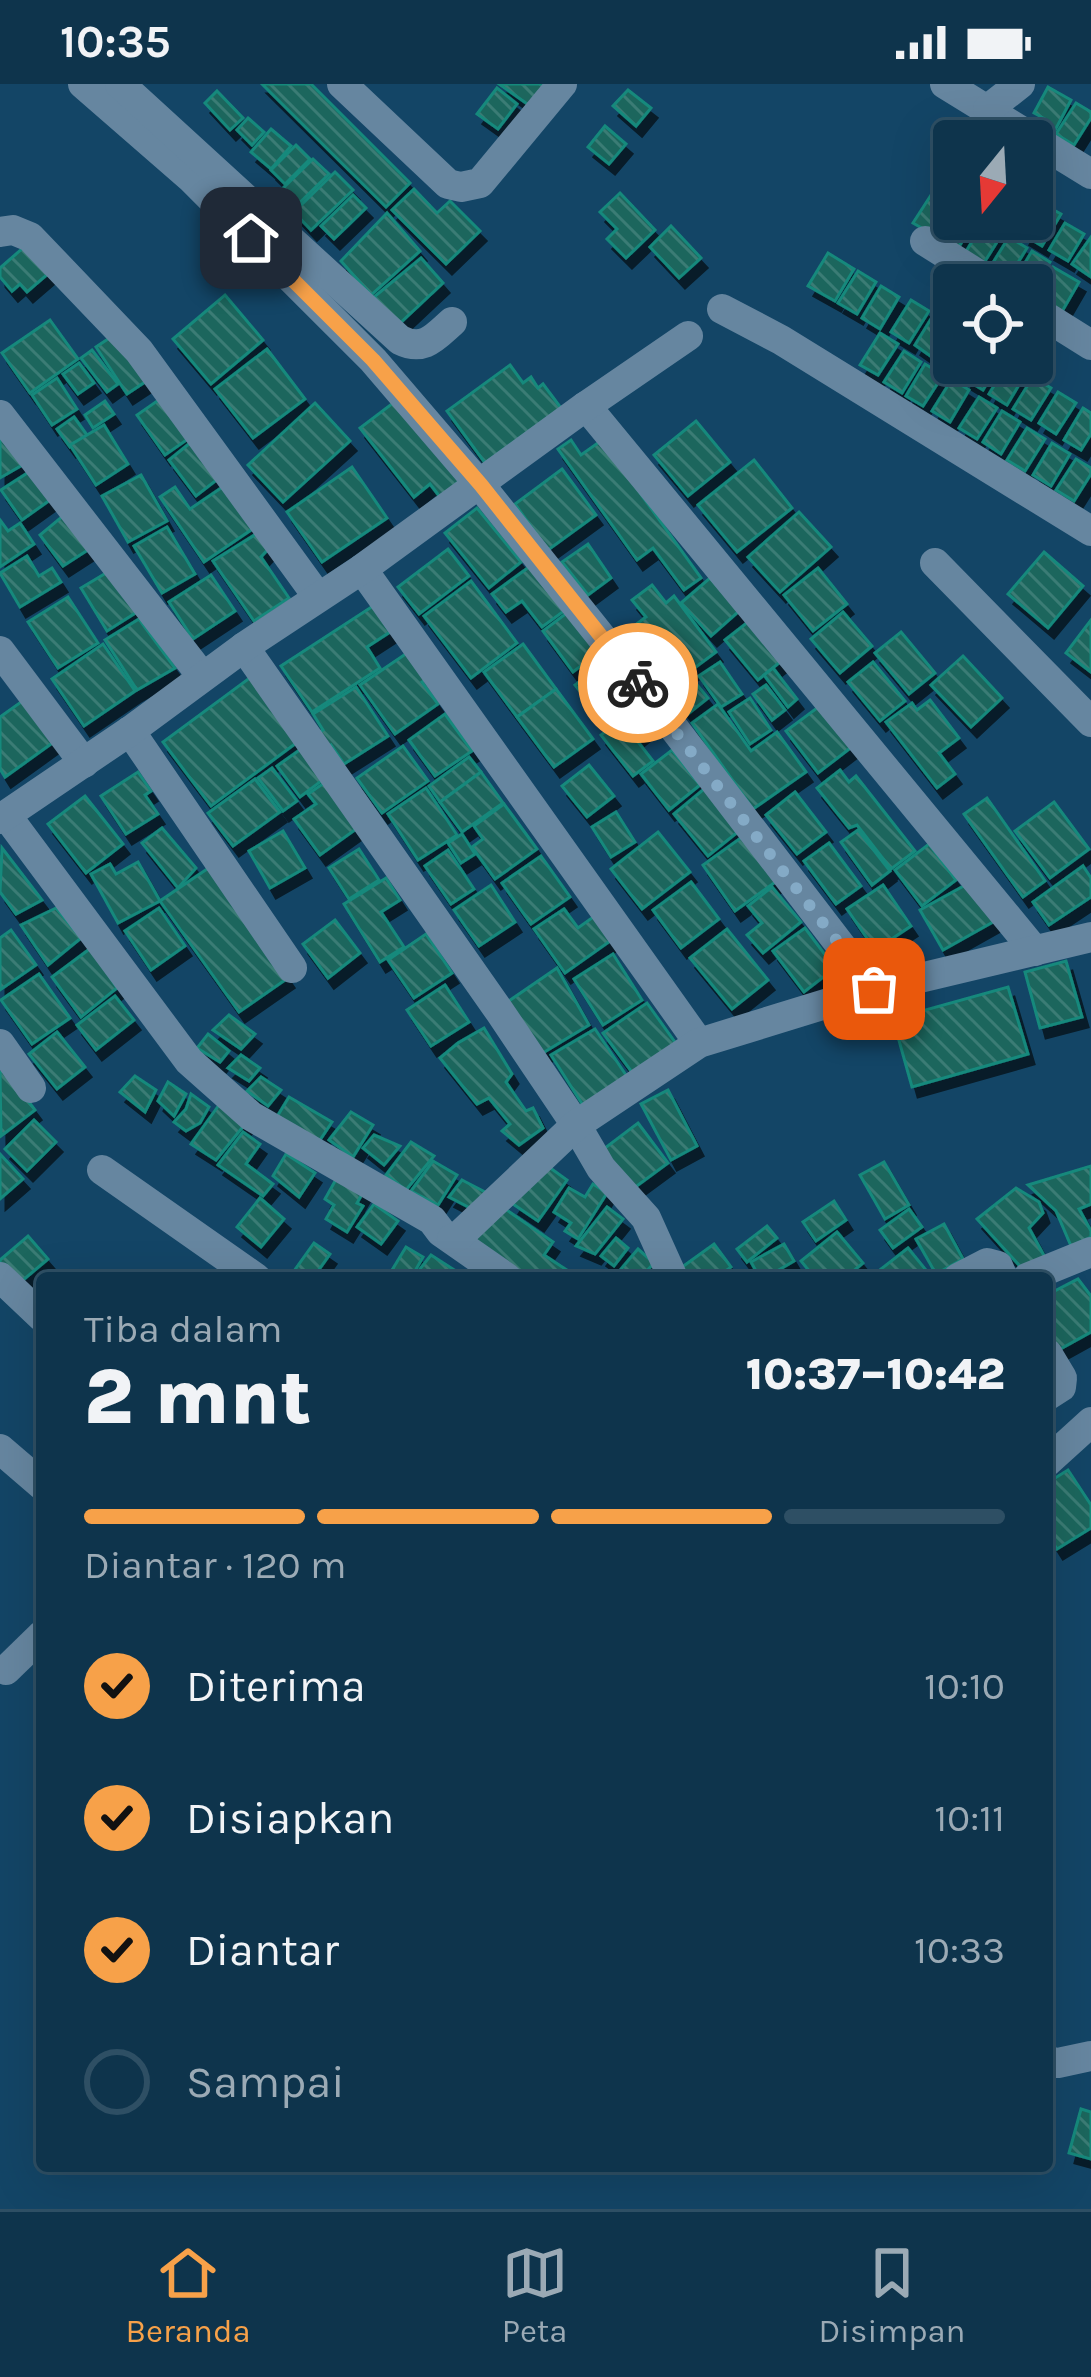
<!DOCTYPE html>
<html lang="id">
<head>
<meta charset="utf-8">
<style>
	body { margin:0; font-family:Karla,sans-serif; background:#1c3f56; color:#f1f3f6; height:100vh; display:flex; flex-direction:column; font-size:45px; white-space:nowrap }
	* { box-sizing:border-box; margin:0 }
	p { font-size:39px; color:#9baab5 }
	.icon { flex:none; width:66px; height:66px; fill:none; stroke:currentColor; stroke-width:2; stroke-linecap:round; stroke-linejoin:round }
	.map { position:relative; flex:1; overflow:hidden }
	.details { position:absolute; left:36px; top:1188px; width:1017px; height:900px; display:flex; flex-direction:column; background:#0e344c; border-radius:12px; box-shadow:0 12px 48px #0002,0 0 0 3px #2e4f64 }
	.details>* { flex:none }
	.needle { width:78px; rotate:198deg }
	.fabs { position:absolute; left:933px; top:36px; display:grid; gap:24px }
	.fabs a { display:grid; place-items:center; width:120px; height:120px; border-radius:12px; background:#0e344c; box-shadow:0 12px 48px #0002,0 0 0 3px #2e4f64; font-size:60px }
	.pin { position:absolute; display:grid; place-items:center; width:102px; height:102px; color:#fff; margin:-51px; border-radius:24px; box-shadow:0 6px 18px #0006 }
	.courier { position:absolute; display:grid; place-items:center; width:120px; height:120px; margin:-60px; border:9px solid #f7a149; border-radius:50%; background:#fff; color:#222; box-shadow:0 3px 15px #0007 }
	.head em { font-style:normal; font-weight:800 }
	.head div { display:flex; flex-direction:column-reverse }
	.head { display:flex; align-items:center; justify-content:space-between; height:204px; padding:0 48px }
	h1 { font-size:78px; font-weight:800; line-height:90px }
	.bar { display:grid; grid-template-columns:repeat(4,1fr); gap:18px 12px; align-content:center; height:144px; padding:0 48px }
	.bar i { height:15px; border-radius:9px; background:#2e4f64 }
	.bar .on { background:#f7a149 }
	.bar p { grid-column:span 4 }
	ol { padding:0 48px; list-style:none }
	li { display:flex; align-items:center; gap:36px; height:132px }
	li p { margin-inline-start:auto }
	li .icon { padding:12px; border-radius:50%; background:#f7a149; color:#111; stroke-width:4 }
	li:last-child { color:#9baab5 }
	li i { width:66px; height:66px; border:6px solid #2e4f64; border-radius:50% }
	.status { display:flex; justify-content:space-between; align-items:center; height:84px; padding:0 60px; background:#0e344c; direction:ltr }
	.status svg { height:33px; fill:currentColor }
	.dock { display:flex; justify-content:space-around; align-items:center; height:168px; border-top:3px solid #2e4f64; background:#0e344c; font-size:33px; color:#9baab5 }
	.dock a { display:grid; justify-items:center; gap:6px }
	.dock .on { color:#f7a149 }
	.map>svg:first-child { display:block }
	.building { fill:url(#building-back-hatch); stroke:#15897c; stroke-width:3; filter:url(#shadow) }
	.lines { fill:none; stroke-linecap:round; stroke-linejoin:round }
	.minor { stroke:#6686a0; stroke-width:30 }
	.done { stroke:#84aac6; stroke-width:12; stroke-dasharray:0 21.6 }
	.route { stroke:#f7a149; stroke-width:15 }
</style>
</head>
<body>
<div class="status"><b>10:35</b><svg viewBox="0 0 49 12"><path d="M0 12V9h3v3zM5 12V6h3v6zM10 12V3h3v9zM15 12V0h3v12zM26 1h20v11H26zM47 4h2v5h-2z"/></svg></div>
<div class="map">
<svg width="1091" height="2125" viewBox="0 0 1091 2125">
	<defs>
		<pattern id="building-back-hatch" width="6" height="6" patternUnits="userSpaceOnUse" patternTransform="scale(3)"><rect width="6" height="6" fill="#1c665d"/><path d="M-1 5l2 2M0 0l6 6M5-1l2 2" fill="none" stroke="#3b7c75"/></pattern>
		<filter id="shadow"><feDropShadow dx="6" dy="10" stdDeviation="0" flood-color="#0009"/></filter>
	</defs>
	<rect width="100%" height="100%" fill="#134566"/>
	<g class="building">
		<path d="M262,0H311L410,99L386,123Z"/>
		<path d="M499,0H551L533,24Z"/>
		<path d="M1048,3L1071,16L1053,50L1040,44L1045,35L1034,29Z"/>
		<path d="M497,4L517,20L498,45L477,30Z"/>
		<path d="M628,6L651,24L636,42L613,22Z"/>
		<path d="M217,7L243,34L230,46L205,19Z"/>
		<path d="M1076,19L1091,28V34L1074,61L1056,50Z"/>
		<path d="M248,34L264,48L252,61L237,46Z"/>
		<path d="M605,42L626,60L609,80L588,63Z"/>
		<path d="M271,45L291,62L271,85L251,68Z"/>
		<path d="M296,61L310,75L285,100L271,86Z"/>
		<path d="M313,75L329,90L289,129L274,113Z"/>
		<path d="M335,88L353,106L311,146L294,128Z"/>
		<path d="M414,105L437,129L450,117L480,147L446,180L392,126Z"/>
		<path d="M933,108L951,119L932,150L913,139Z"/>
		<path d="M620,109L655,146L626,174L607,155L617,145L600,128Z"/>
		<path d="M353,111L366,124L334,155L321,142Z"/>
		<path d="M1043,120L1061,130L1042,162L1024,151Z"/>
		<path d="M387,129L420,167L371,211L341,177Z"/>
		<path d="M954,130V135H976L957,166L939,155Z"/>
		<path d="M983,139L1002,150L982,182L964,171Z"/>
		<path d="M1065,139L1084,150L1068,177L1049,166Z"/>
		<path d="M671,142L701,174L679,194L650,163Z"/>
		<path d="M1009,153L1027,164L1007,196L989,185Z"/>
		<path d="M1091,153V193L1072,180Z"/>
		<path d="M24,163L49,189L27,208L20,200L12,207L0,193V184Z"/>
		<path d="M1032,167L1050,178L1032,208V201L1013,199Z"/>
		<path d="M828,169L854,185L835,217L808,202Z"/>
		<path d="M421,174L443,199L398,241L374,213Z"/>
		<path d="M1053,183L1079,198L1060,231L1034,215Z"/>
		<path d="M858,187L876,198L857,230L838,219Z"/>
		<path d="M881,202L899,213L880,245L862,234Z"/>
		<path d="M225,211L263,256L211,300L173,255Z"/>
		<path d="M911,216L929,227L909,259L891,248Z"/>
		<path d="M934,230L952,241L932,273L915,261Z"/>
		<path d="M50,236L78,275L30,309L2,269Z"/>
		<path d="M117,249L148,296L127,310L96,263Z"/>
		<path d="M880,249L898,260L878,291L860,281Z"/>
		<path d="M267,265L305,315L253,354L215,305Z"/>
		<path d="M92,266L118,300L107,308L81,274Z"/>
		<path d="M904,267L921,278L902,309L884,298Z"/>
		<path d="M79,279L94,299L78,310L63,290Z"/>
		<path d="M975,279H999L983,306L965,295Z"/>
		<path d="M1008,279L1026,289L1007,321L989,310Z"/>
		<path d="M925,280L943,291L923,322L906,312Z"/>
		<path d="M510,281L523,299L531,293L538,304L543,300L561,324L485,379L447,327Z"/>
		<path d="M1033,293L1051,304L1031,336L1013,325Z"/>
		<path d="M57,294L77,325L52,341L32,311Z"/>
		<path d="M952,295L969,306L950,338L932,327Z"/>
		<path d="M1058,308L1076,319L1056,350L1039,339Z"/>
		<path d="M979,313L997,324L977,355L959,344Z"/>
		<path d="M160,315L188,355L165,371L137,331Z"/>
		<path d="M397,316L460,397L440,413L430,400L414,413L360,344Z"/>
		<path d="M105,317L114,330L93,344L85,331Z"/>
		<path d="M315,319L350,357L283,418L248,381Z"/>
		<path d="M1083,324L1091,329V350L1081,366L1064,356Z"/>
		<path d="M1002,327L1020,338L1001,370L983,358Z"/>
		<path d="M74,333L87,351L70,363L57,345Z"/>
		<path d="M696,337L730,378L688,412L654,371Z"/>
		<path d="M104,341L128,380L96,401L70,361Z"/>
		<path d="M1027,344L1045,355L1025,387L1007,376Z"/>
		<path d="M0,346L24,380L0,394Z"/>
		<path d="M195,355L223,391L196,412L169,376Z"/>
		<path d="M571,356L581,371L602,356L701,494L684,506L653,464L637,476L558,365Z"/>
		<path d="M1052,359L1070,370L1051,402L1033,391Z"/>
		<path d="M1076,375L1091,384V390L1074,417L1056,406Z"/>
		<path d="M754,376L792,424L737,468L698,421Z"/>
		<path d="M352,383L387,434L322,478L287,428Z"/>
		<path d="M562,385L596,431L548,466L515,420Z"/>
		<path d="M29,388L50,416L22,436L1,406Z"/>
		<path d="M141,391L167,437L128,458L102,412Z"/>
		<path d="M227,400L257,442L204,478L160,413L175,403L190,425Z"/>
		<path d="M477,424L521,478L489,504L445,449Z"/>
		<path d="M799,428L831,463L780,508L748,473Z"/>
		<path d="M64,431L91,464L63,482L40,451Z"/>
		<path d="M0,436L8,447L20,439L34,460L0,483Z"/>
		<path d="M167,443L195,490L162,509L134,462Z"/>
		<path d="M261,447L271,462L261,473L289,514L254,537L213,477Z"/>
		<path d="M588,460L611,494L588,511L562,478Z"/>
		<path d="M448,465L469,492L419,530L398,503Z"/>
		<path d="M1044,468L1083,502L1048,544L1008,510Z"/>
		<path d="M27,472L39,492L52,484L61,498L20,523L0,489Z"/>
		<path d="M529,483L564,527L542,543L522,517L506,528L492,510Z"/>
		<path d="M818,484L847,520L813,547L784,511Z"/>
		<path d="M111,486L137,528L107,547L81,504Z"/>
		<path d="M211,491L235,527L193,555L169,518Z"/>
		<path d="M710,494L739,527L711,552L681,519Z"/>
		<path d="M471,497L517,559L471,594L424,532Z"/>
		<path d="M652,501L666,519L674,512L716,568L669,603L627,547L646,533L632,516Z"/>
		<path d="M68,513L98,559L58,584L28,538Z"/>
		<path d="M373,522L390,548L367,563L380,584L312,628L281,582Z"/>
		<path d="M568,528L598,569L573,588L543,547Z"/>
		<path d="M843,528L872,562L840,589L811,555Z"/>
		<path d="M753,534L785,574L758,596L725,556Z"/>
		<path d="M139,535L175,584L137,606L105,556Z"/>
		<path d="M1091,536V588L1066,569Z"/>
		<path d="M901,548L935,589L909,610L875,569Z"/>
		<path d="M103,560L135,607L84,642L52,595Z"/>
		<path d="M523,560L556,605L517,633L484,588Z"/>
		<path d="M410,567L429,593L422,598L438,620L395,650L360,601Z"/>
		<path d="M963,572L1002,614L971,643L931,601Z"/>
		<path d="M607,577L635,613L603,637L575,601Z"/>
		<path d="M720,578L742,610L721,623L699,592Z"/>
		<path d="M873,578L905,617L880,637L848,598Z"/>
		<path d="M773,584L797,615L788,623L764,591Z"/>
		<path d="M255,590L303,654L211,722L163,658Z"/>
		<path d="M693,596L708,614L688,630L673,611Z"/>
		<path d="M766,601L785,626L772,636L753,610Z"/>
		<path d="M356,603L388,652L344,680L331,661L326,665L316,650L323,646L313,630Z"/>
		<path d="M556,605L593,655L554,683L517,633Z"/>
		<path d="M28,613L58,655L5,693L0,685V633Z"/>
		<path d="M750,614L771,646L750,660L729,628Z"/>
		<path d="M930,616L959,654L939,669L955,690L937,704L886,638L912,619L917,626Z"/>
		<path d="M718,620L751,667L777,648L806,688L753,725L692,639Z"/>
		<path d="M821,621L853,662L818,689L786,647Z"/>
		<path d="M637,623L651,641L635,654L653,677L633,692L601,651Z"/>
		<path d="M445,630L472,667L435,692L409,656Z"/>
		<path d="M403,662L428,697L382,729L357,694Z"/>
		<path d="M301,665L324,695L300,713L277,682Z"/>
		<path d="M672,666L700,701L669,726L641,690Z"/>
		<path d="M469,673L481,688L440,718L429,702Z"/>
		<path d="M589,681L614,712L587,733L562,702Z"/>
		<path d="M272,684L297,717L283,727L258,694Z"/>
		<path d="M840,686L849,698L856,692L915,767L891,785L857,741L849,744L817,704Z"/>
		<path d="M138,688L151,707L145,711L158,730L126,750L101,712Z"/>
		<path d="M481,688L503,719L462,748L440,718Z"/>
		<path d="M255,695L280,728L233,762L208,729Z"/>
		<path d="M327,697L359,743L320,771L294,735L316,720L308,710Z"/>
		<path d="M426,704L457,751L418,776L388,730Z"/>
		<path d="M704,705L739,747L708,772L674,730Z"/>
		<path d="M795,708L826,748L797,770L766,731Z"/>
		<path d="M85,712L123,760L86,789L48,740Z"/>
		<path d="M987,714L1045,797L1023,813L964,730Z"/>
		<path d="M1054,718L1089,765L1050,794L1015,747Z"/>
		<path d="M504,720L537,765L495,795L472,763L483,755L474,742Z"/>
		<path d="M616,728L635,758L611,773L592,743Z"/>
		<path d="M162,744L196,784L178,804L142,759Z"/>
		<path d="M858,746L890,787L872,801L841,758Z"/>
		<path d="M283,747L305,784L270,804L249,767Z"/>
		<path d="M658,748L690,788L642,825L611,785Z"/>
		<path d="M749,748L781,794L735,827L703,781Z"/>
		<path d="M462,750L475,770L461,779L448,759Z"/>
		<path d="M829,759L861,802L836,820L804,777Z"/>
		<path d="M929,760L956,796L922,822L895,786Z"/>
		<path d="M2,764L42,816L16,830L0,808Z"/>
		<path d="M359,765L379,796L349,815L329,784Z"/>
		<path d="M448,766L474,805L451,820L425,782Z"/>
		<path d="M541,772L570,813L531,840L502,799Z"/>
		<path d="M138,778L160,817L118,839L91,790L110,780L116,790Z"/>
		<path d="M1083,782L1091,794V813L1049,841L1033,818Z"/>
		<path d="M210,783L288,894L239,928L160,817Z"/>
		<path d="M386,794L400,816L381,828L404,863L380,878L344,820Z"/>
		<path d="M691,798L719,835L681,864L653,826Z"/>
		<path d="M971,798L993,838L943,866L920,826Z"/>
		<path d="M491,801L515,838L479,862L454,826Z"/>
		<path d="M883,801L911,842L875,866L847,825Z"/>
		<path d="M772,803L801,838L763,869L747,851L762,839L748,822Z"/>
		<path d="M56,824L81,854L48,881L21,841Z"/>
		<path d="M159,824L185,862L151,886L125,847Z"/>
		<path d="M564,825L578,844L596,831L613,855L565,889L534,845Z"/>
		<path d="M335,836L360,869L328,894L303,860Z"/>
		<path d="M805,844L835,884L804,908L773,867Z"/>
		<path d="M727,845L768,896L732,925L690,874Z"/>
		<path d="M11,846L36,881L0,906V854Z"/>
		<path d="M426,850L452,889L414,914L388,876Z"/>
		<path d="M91,864L117,904L81,933L52,893Z"/>
		<path d="M613,870L642,916L603,941L574,895Z"/>
		<path d="M1066,877L1082,933L1040,944L1025,888Z"/>
		<path d="M557,884L589,941L541,970L503,921Z"/>
		<path d="M39,890L70,934L32,960L1,916Z"/>
		<path d="M445,901L469,938L431,962L407,926Z"/>
		<path d="M1008,903L1028,970L912,1003L893,935Z"/>
		<path d="M115,912L134,936L96,966L77,941Z"/>
		<path d="M647,919L677,961L634,991L603,949Z"/>
		<path d="M229,931L255,950L241,965L213,946Z"/>
		<path d="M484,944L512,990L506,998L526,1027L533,1024L543,1044L519,1061L502,1047L510,1040L489,1014L477,1020L440,974L458,959Z"/>
		<path d="M595,945L630,997L586,1026L551,971Z"/>
		<path d="M57,948L85,983L57,1005L29,970Z"/>
		<path d="M208,950L229,967L220,978L197,964Z"/>
		<path d="M241,971L260,984L249,997L228,984Z"/>
		<path d="M4,985L35,1026L1,1052L0,989Z"/>
		<path d="M135,992L156,1006L145,1028L120,1008Z"/>
		<path d="M261,993L281,1006L268,1022L247,1007Z"/>
		<path d="M168,998L186,1010L174,1032L158,1017Z"/>
		<path d="M668,1006L697,1062L671,1076L641,1020Z"/>
		<path d="M191,1010L209,1023L200,1039L186,1047L174,1038L186,1025Z"/>
		<path d="M289,1013L332,1038L316,1062L275,1036Z"/>
		<path d="M219,1021L246,1039L216,1076L191,1060Z"/>
		<path d="M351,1028L373,1041L353,1073L329,1056Z"/>
		<path d="M34,1036L56,1058L27,1087L5,1065Z"/>
		<path d="M638,1039L668,1079L630,1107L601,1067Z"/>
		<path d="M243,1048L260,1060L246,1080L273,1100L263,1112L218,1081Z"/>
		<path d="M374,1051L400,1062L384,1081L363,1064Z"/>
		<path d="M411,1058L434,1072L406,1106L386,1091Z"/>
		<path d="M0,1070L23,1095L0,1115Z"/>
		<path d="M286,1070L315,1089L299,1113L273,1092Z"/>
		<path d="M433,1077L457,1091L438,1121L411,1107Z"/>
		<path d="M542,1078L567,1096L538,1137L513,1120Z"/>
		<path d="M884,1078L909,1121L885,1135L860,1091Z"/>
		<path d="M1091,1082V1120L1079,1125L1091,1147V1153L1071,1162L1056,1127L1028,1101Z"/>
		<path d="M339,1090L365,1105L357,1119L363,1122L347,1148L326,1135L334,1121L325,1115Z"/>
		<path d="M462,1096L489,1110L478,1128L449,1113Z"/>
		<path d="M593,1100L607,1109L578,1155L565,1147L571,1139L554,1128L569,1104L585,1113Z"/>
		<path d="M1016,1104L1039,1118L1043,1129L1029,1144L1048,1179L1027,1190L977,1135Z"/>
		<path d="M260,1114L284,1135L261,1163L237,1143Z"/>
		<path d="M834,1117L846,1136L816,1157L803,1138Z"/>
		<path d="M374,1120L398,1137L381,1160L357,1143Z"/>
		<path d="M498,1120L553,1158L544,1171L579,1194H511L468,1165Z"/>
		<path d="M607,1123L623,1135L595,1170L576,1162Z"/>
		<path d="M909,1125L922,1143L893,1164L880,1146Z"/>
		<path d="M944,1140L963,1175L936,1190L916,1155Z"/>
		<path d="M767,1142L777,1154L747,1178L737,1165Z"/>
		<path d="M837,1148L863,1179L845,1194H815L801,1177Z"/>
		<path d="M28,1152L48,1175L16,1202L0,1184V1176Z"/>
		<path d="M616,1154L628,1164L614,1182L601,1172Z"/>
		<path d="M314,1159L330,1170L313,1194H289Z"/>
		<path d="M714,1160L731,1183L716,1194H683L678,1186Z"/>
		<path d="M784,1160L794,1177L765,1194H760L751,1178Z"/>
		<path d="M406,1163L423,1173L411,1194H393L389,1191Z"/>
		<path d="M908,1164L930,1191L926,1194H888L881,1185Z"/>
		<path d="M638,1165L654,1179L640,1194H631L621,1185Z"/>
		<path d="M431,1171L459,1189L456,1194H413Z"/>
		<path d="M1078,1195L1091,1212V1248L1053,1269L1047,1260V1211Z"/>
		<path d="M1068,1386L1091,1421V1444L1057,1465L1047,1449V1399Z"/>
		<path d="M1081,2025L1091,2028V2075L1069,2069Z"/>
	</g>
	<g class="lines">
		<g class="minor">
			<path d="M83,0L191,94L373,276L480,401L670,639L874,905"/>
			<path d="M120,0L400,256C424,268 435,253 452,238"/>
			<path d="M342,0L448,100L461,103L480,99L562,0"/>
			<path d="M945,0L1091,90"/>
			<path d="M988,25L1020,0"/>
			<path d="M0,148L13,146L30,153L139,267L318,513"/>
			<path d="M925,157L995,201"/>
			<path d="M1032,224L1091,261"/>
			<path d="M722,225L781,256L1091,447"/>
			<path d="M586,322L1035,867"/>
			<path d="M0,331L202,592"/>
			<path d="M935,479L1091,638"/>
			<path d="M362,485L699,959"/>
			<path d="M244,563L500,928L576,1041L601,1084L646,1134L673,1194"/>
			<path d="M0,567L84,679"/>
			<path d="M130,647L292,884"/>
			<path d="M6,731L189,977L251,1032L432,1136L441,1148L507,1194"/>
			<path d="M0,735L130,647L244,563L362,485L586,322L688,252"/>
			<path d="M0,960L31,1004"/>
			<path d="M102,1086L256,1194"/>
			<path d="M452,1155L460,1151L576,1041L699,959L874,905L1091,853"/>
			<path d="M0,1193L42,1233"/>
			<path d="M958,1194L987,1179L998,1182L1003,1194"/>
			<path d="M1027,1194L1091,1168"/>
			<path d="M1047,1269L1062,1294L1061,1303L1047,1312"/>
			<path d="M0,1365L42,1401"/>
			<path d="M1047,1378L1091,1338"/>
			<path d="M6,1586L42,1551"/>
			<path d="M1047,1977L1058,1979L1091,1972"/>
		</g>
	</g>
	<g class="lines">
		<path class="done" d="M638,599L874,905"/>
		<path class="route" d="M251,154L373,276L481,401L638,599"/>
	</g>
</svg>
<div class="fabs">
<a><svg class="needle" viewBox="-14 -14 28 28"><path d="M0-13l5 13h-10z" fill="#e53935"/><path d="M0 13l5-13h-10z" fill="#9baab5"/></svg></a>
<a><svg class="icon" aria-label="locate" viewBox="0 0 24 24"><circle cx="12" cy="12" r="6"/><path d="M12 2v4M12 18v4M2 12h4M18 12h4"/></svg></a>
</div>
<div class="pin" style="left:874px;top:905px;background:#ea580c"><svg class="icon" aria-label="bag" viewBox="0 0 24 24"><path d="M5 8h14l-1 12H6zM9 8a3 3 0 0 1 6 0"/></svg></div>
<div class="pin" style="left:251px;top:154px;background:#1f2937"><svg class="icon" aria-label="home" viewBox="0 0 24 24"><path d="M3 11l9-7 9 7M6 9v11h12V9"/></svg></div>
<div class="courier" style="left:638px;top:599px"><svg class="icon" aria-label="bike" viewBox="0 0 24 24"><circle cx="6" cy="16" r="4"/><circle cx="18" cy="16" r="4"/><path d="M6 16l4-8h5l3 8M10 8l3 8H6M13 5h3"/></svg></div>
<section class="details">
<div class="head"><div><h1>2 mnt</h1><p>Tiba dalam</p></div><em>10:37–10:42</em></div>
<div class="bar"><i class="on"></i><i class="on"></i><i class="on"></i><i></i><p>Diantar · 120 m</p></div>
<ol>
<li><svg class="icon" aria-label="check" viewBox="0 0 24 24"><path d="M5 12l5 5 9-10"/></svg>Diterima<p>10:10</p></li>
<li><svg class="icon" aria-label="check" viewBox="0 0 24 24"><path d="M5 12l5 5 9-10"/></svg>Disiapkan<p>10:11</p></li>
<li><svg class="icon" aria-label="check" viewBox="0 0 24 24"><path d="M5 12l5 5 9-10"/></svg>Diantar<p>10:33</p></li>
<li><i></i>Sampai</li>
</ol>
</section>
</div>
<nav class="dock">
<a class="on"><svg class="icon" aria-label="home" viewBox="0 0 24 24"><path d="M3 11l9-7 9 7M6 9v11h12V9"/></svg>Beranda</a>
<a><svg class="icon" aria-label="map" viewBox="0 0 24 24"><path d="M3 6l6-2 6 2 6-2v14l-6 2-6-2-6 2zM9 4v14M15 6v14"/></svg>Peta</a>
<a><svg class="icon" aria-label="saved" viewBox="0 0 24 24"><path d="M7 4h10v16l-5-4-5 4z"/></svg>Disimpan</a>
</nav>
</body>
</html>
